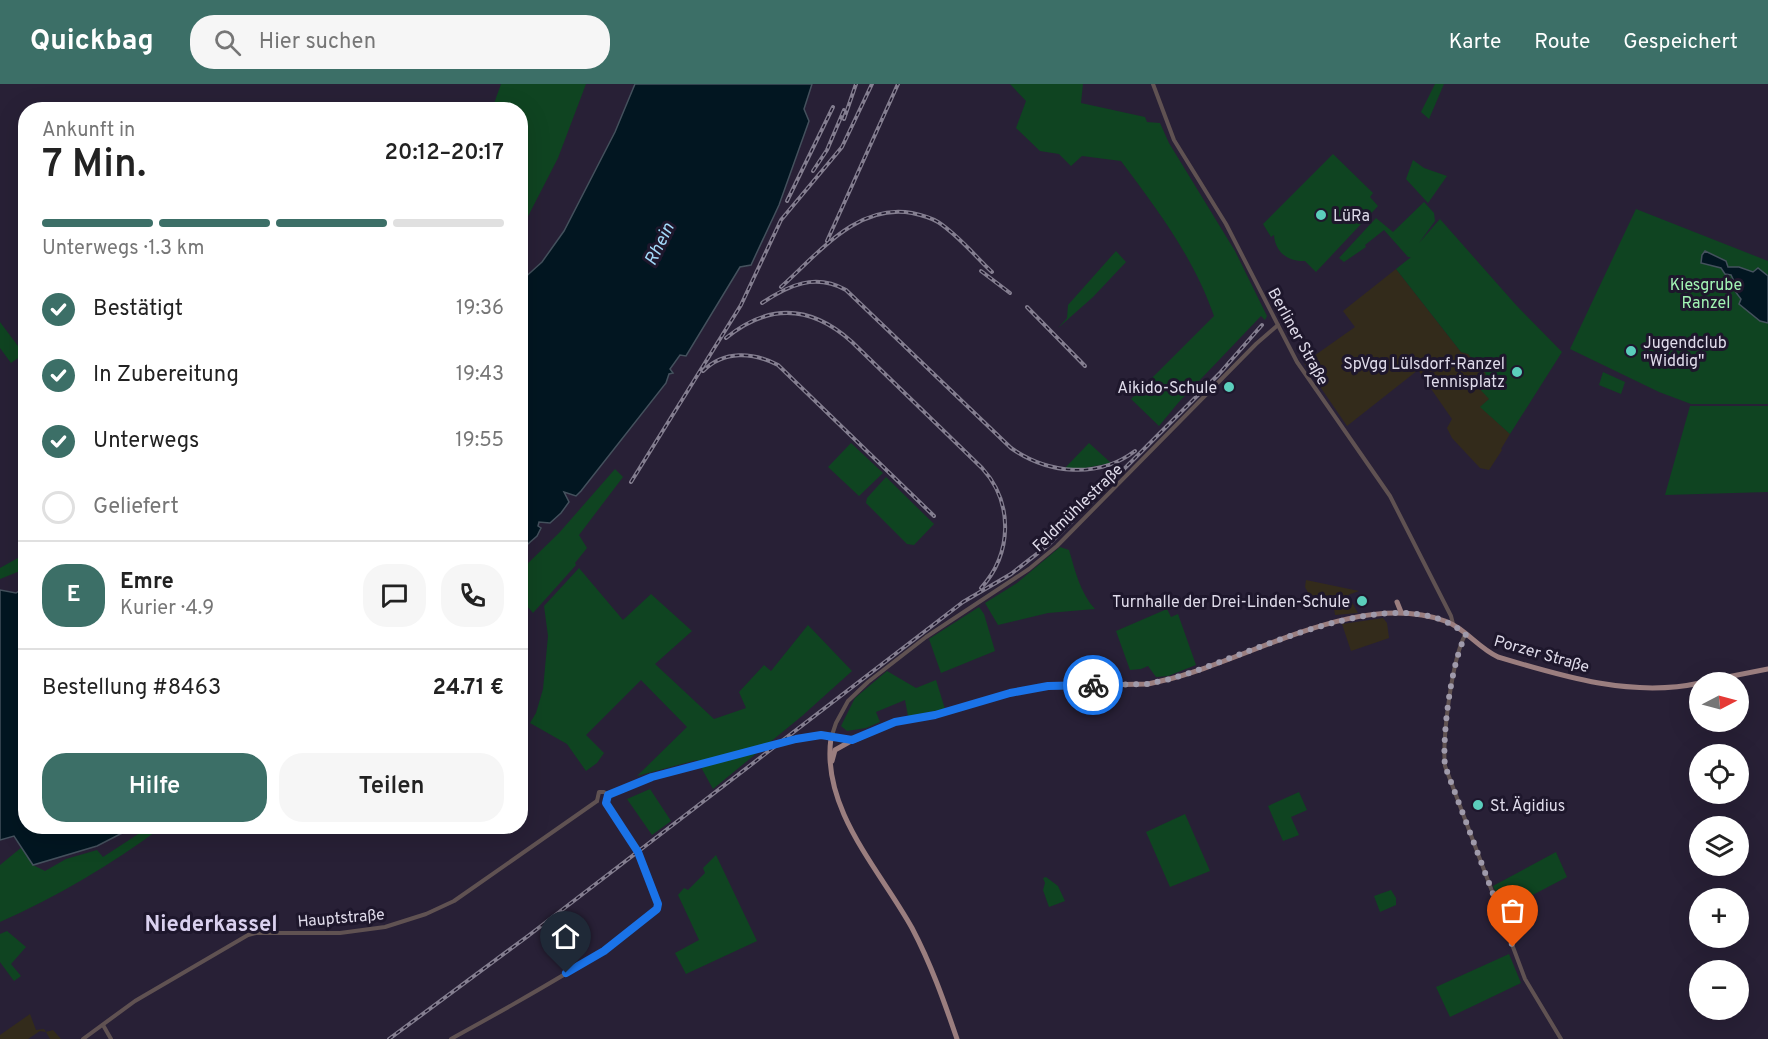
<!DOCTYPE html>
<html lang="de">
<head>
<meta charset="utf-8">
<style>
	body { margin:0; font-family:Overpass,sans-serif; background:#f6f6f6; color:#222; height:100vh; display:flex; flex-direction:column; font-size:22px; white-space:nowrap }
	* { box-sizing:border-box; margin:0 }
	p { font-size:20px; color:#767676 }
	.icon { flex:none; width:33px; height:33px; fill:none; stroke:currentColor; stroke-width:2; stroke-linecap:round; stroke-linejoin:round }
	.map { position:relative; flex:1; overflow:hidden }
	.panel { position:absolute; left:18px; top:18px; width:510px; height:732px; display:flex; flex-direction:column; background:#fff; border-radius:24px; box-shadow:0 6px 24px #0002 }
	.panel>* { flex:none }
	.needle { width:39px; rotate:84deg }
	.fabs { position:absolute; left:1689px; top:588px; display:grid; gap:12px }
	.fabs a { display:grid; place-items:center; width:60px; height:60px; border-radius:50%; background:#fff; box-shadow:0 6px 24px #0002; font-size:30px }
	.pin { position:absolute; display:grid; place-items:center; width:51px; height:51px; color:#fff; margin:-62px -26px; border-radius:50% 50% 50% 0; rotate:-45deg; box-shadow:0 0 6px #0007 }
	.pin .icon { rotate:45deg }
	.courier { position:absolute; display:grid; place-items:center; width:60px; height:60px; margin:-30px; border:4px solid #1a73e8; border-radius:50%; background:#fff; color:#222; box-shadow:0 2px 8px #0007 }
	.headline em { font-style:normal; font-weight:600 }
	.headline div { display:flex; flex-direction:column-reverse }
	.headline { display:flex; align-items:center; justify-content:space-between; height:102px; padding:0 24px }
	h1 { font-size:39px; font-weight:600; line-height:45px }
	.bar { display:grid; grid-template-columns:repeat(4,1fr); gap:9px 6px; align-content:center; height:72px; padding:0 24px }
	.bar i { height:8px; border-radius:4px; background:#e0e0e0 }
	.bar .current { background:#3c6f67 }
	.bar p { grid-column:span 4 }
	.line { display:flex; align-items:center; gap:15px; padding:0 24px; border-top:2px solid #e0e0e0 }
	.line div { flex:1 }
	.round { display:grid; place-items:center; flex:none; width:63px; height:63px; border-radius:24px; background:#f6f6f6 }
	ol { padding:0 24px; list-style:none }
	li { display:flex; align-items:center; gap:18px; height:66px }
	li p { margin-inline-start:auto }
	li .icon { padding:6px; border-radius:50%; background:#3c6f67; color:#fff; stroke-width:4 }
	li:last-child { color:#767676 }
	li i { width:33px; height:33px; border:3px solid #e0e0e0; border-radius:50% }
	.action { display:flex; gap:12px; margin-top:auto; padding:12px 24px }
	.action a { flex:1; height:69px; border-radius:24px; background:#3c6f67; color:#fff; font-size:24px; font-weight:600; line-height:69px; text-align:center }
	.action a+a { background:#f6f6f6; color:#222 }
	header { display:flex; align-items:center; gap:36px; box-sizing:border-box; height:84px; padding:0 30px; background:#3c6f67; color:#fff }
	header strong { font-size:28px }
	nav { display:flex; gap:33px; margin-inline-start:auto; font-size:21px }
	.search { width:420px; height:54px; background:#f6f6f6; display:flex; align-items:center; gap:15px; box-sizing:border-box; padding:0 21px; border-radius:24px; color:#767676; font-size:22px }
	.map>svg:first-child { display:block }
	.education { fill:#332b1b }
	.green { fill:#0f4421 }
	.water { fill:#021621; stroke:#44515d; stroke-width:1.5 }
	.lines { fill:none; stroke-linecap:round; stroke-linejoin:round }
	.minor { stroke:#605252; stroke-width:4 }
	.major { stroke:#9b7e7f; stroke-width:5 }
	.rail-casing { stroke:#847e90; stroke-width:4 }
	.rail { stroke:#1e172c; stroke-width:1.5; stroke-dasharray:4.5; stroke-linecap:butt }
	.done { stroke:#9f9aab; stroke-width:6; stroke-dasharray:0 10.8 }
	.route { stroke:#1a73e8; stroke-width:8 }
	.poi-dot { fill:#5bcebc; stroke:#1e172c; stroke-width:2 }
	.labels { text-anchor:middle; stroke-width:6; stroke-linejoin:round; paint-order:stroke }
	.poi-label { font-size:16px; fill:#dfdbea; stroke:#1e172c; text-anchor:start }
	.park-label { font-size:16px; fill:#a2f4b4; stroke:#1e172c }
	.street-label { font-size:16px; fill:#dfdbea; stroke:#1e172c }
	.water-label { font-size:18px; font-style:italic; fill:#a2d8f8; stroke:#1e172c }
	.district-label { font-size:22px; font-weight:bold; fill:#dad1ef; stroke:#1e172c }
</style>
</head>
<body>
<header>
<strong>Quickbag</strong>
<div class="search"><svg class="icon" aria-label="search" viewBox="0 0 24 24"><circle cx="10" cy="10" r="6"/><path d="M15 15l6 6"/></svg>Hier suchen</div>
<nav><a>Karte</a><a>Route</a><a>Gespeichert</a></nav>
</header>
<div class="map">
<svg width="1768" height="955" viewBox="0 0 1768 955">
	<rect width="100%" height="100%" fill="#282036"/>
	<g class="education">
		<path d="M1396,185L1461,268L1468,270L1487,290L1489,315L1481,323L1510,350L1501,365L1502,366L1489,386L1480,384L1452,354L1447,344L1452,335L1418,286L1347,342L1304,279L1355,243L1343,227Z"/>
		<path d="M1306,496L1359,507L1348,511L1358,529L1335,531L1333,518L1314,520L1305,503Z"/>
		<path d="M1383,534L1387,539L1389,554L1351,567L1342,540Z"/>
		<path d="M30,930L36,946L44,945L46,948L53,946L61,955H50L46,948L40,947L28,955H0V951Z"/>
	</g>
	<g class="green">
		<path d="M501,0H586L558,74L521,146L520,26L492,25Z"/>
		<path d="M1010,0H1083L1081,19L1145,33L1147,38L1160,39L1169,59L1235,167L1267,232L1265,236L1261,232L1178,319L1159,342L1131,315L1214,232C1194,174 1157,125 1121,77L1082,72L1071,82L1059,70L1040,67L1016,44L1026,17Z"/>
		<path d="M1435,0H1444L1429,35L1421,28Z"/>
		<path d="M1333,70L1373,109L1370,113L1378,122L1316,188L1305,177C1288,178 1275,168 1274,151L1271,153L1263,140Z"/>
		<path d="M1413,76L1424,84L1447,92L1428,119L1406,95Z"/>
		<path d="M1424,118L1434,129L1435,137L1419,159L1440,135L1516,221L1562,268L1510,350L1480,323L1489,315L1476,301L1486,290L1468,270L1461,268L1396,185L1411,173H1408L1384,146L1365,161L1366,163L1344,178L1339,174L1376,134L1393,148Z"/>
		<path d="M1636,125L1768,177V320H1691L1659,308L1570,265Z"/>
		<path d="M1116,167L1126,178L1093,213L1058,244L1067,234L1068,221Z"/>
		<path d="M0,238L24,270L11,279L0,264Z"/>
		<path d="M1603,288L1625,298L1621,310L1599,301Z"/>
		<path d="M1690,322H1768V408L1665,411Z"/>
		<path d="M851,359L883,389L859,412L828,383Z"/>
		<path d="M1089,359L1111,379L1085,384L1064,385Z"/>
		<path d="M615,385L623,393L579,451L587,464L575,479L576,481L533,529L521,515V486L559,449Z"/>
		<path d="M886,393L934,440L914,461L907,460L866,419L867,414Z"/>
		<path d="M1060,463L1069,466C1075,486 1080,509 1095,525L1048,529L998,541L985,519L1017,499Z"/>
		<path d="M25,470V485L0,495V484Z"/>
		<path d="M579,484L623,536L651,510L692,547L655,580L714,635L746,624L739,608L764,581L771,587L808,541L852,587L802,632L713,705L697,676L637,692L687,643L641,596L586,651L604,669L597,679L586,687L567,660L530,639L536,629L543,605L548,552L544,522Z"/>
		<path d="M979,523L984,530L995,567L941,589L929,555Z"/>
		<path d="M1167,525L1171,533L1178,530L1196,581L1168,592L1156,593L1148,582L1141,585L1130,586L1116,547Z"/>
		<path d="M887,587L916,604L936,596L945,625L908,632L905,616L876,628L880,638L866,644L847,647L841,642L855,614Z"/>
		<path d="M650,705L671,737L652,751L627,715Z"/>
		<path d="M1299,708L1307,726L1291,733L1299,751L1283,757L1268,722Z"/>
		<path d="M1185,730L1210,787L1170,803L1146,748Z"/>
		<path d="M149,743H162C112,780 57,813 0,838V781L22,763L33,781L45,787L66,775L97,766L103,773Z"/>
		<path d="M1556,768L1567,793L1504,826L1493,802Z"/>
		<path d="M716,771L757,857L686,890L675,869L699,856L678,811L684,804L688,806L705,789L703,784Z"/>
		<path d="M1046,793L1058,802L1065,817L1049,823L1043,806L1045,799L1043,794Z"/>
		<path d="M1391,806L1396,814V821L1380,828L1374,812Z"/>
		<path d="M7,847L26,863L11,880L21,892L14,897L0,878V850Z"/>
		<path d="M1509,870L1521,899L1450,933L1436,903Z"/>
	</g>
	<g class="water">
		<path d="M635,0H812L804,25L809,37L779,121L751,181L740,183L686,272L680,271L670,285L673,289L669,290L666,299L581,407L576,412L564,408L569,418L561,429L550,439L539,438L538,442L541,444L537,452L521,466V197L542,178L564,147L615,48Z"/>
		<path d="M1705,167L1726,177L1728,183H1739L1753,188L1758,184L1768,192V239L1760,237L1739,220L1741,215L1735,207L1736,201L1731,191L1725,190L1721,184L1701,179L1702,171Z"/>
		<path d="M25,503L26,742L134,743L97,762L33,781L14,752L0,756V506L16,509Z"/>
	</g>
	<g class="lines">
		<g class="minor">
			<path d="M1153,0L1174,56L1226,140L1297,278L1390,412L1451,532L1453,540"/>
			<path d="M1465,551C1452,576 1442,654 1445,682L1525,895L1561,955"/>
			<path d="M608,711L652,693L779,659L815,651L831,654L836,639L848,617L868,598L926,553L1029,485L1057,462L1256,260L1278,241"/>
			<path d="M597,717L599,708H604L608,711"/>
			<path d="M103,941L111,955"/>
			<path d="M83,955L135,917L248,851L256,849H340L385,843L426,830L454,817L597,717"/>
			<path d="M451,955C483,937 653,846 658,820L638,768L606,719"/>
		</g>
		<g class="major">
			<path d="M1397,518L1401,528"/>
			<path d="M1702,598L1768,585"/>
			<path d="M832,677L835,666L851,657"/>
			<path d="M957,955C944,917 931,880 912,844C880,786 821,725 831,654L855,656L895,638L935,631L1010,609L1049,602L1148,600L1161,597C1247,578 1356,505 1445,537C1465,544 1478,564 1498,573C1561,592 1632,614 1700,599"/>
		</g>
		<g class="rail-casing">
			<g id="rail">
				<path d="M844,35L856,0"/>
				<path d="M813,87L827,66L844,26"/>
				<path d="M787,117L833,23"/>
				<path d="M827,157L898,0"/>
				<path d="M981,187L1010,209"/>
				<path d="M781,203C818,170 857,119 912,129C921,131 930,133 938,138C958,151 975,172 992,188"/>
				<path d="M762,219C789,201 815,189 846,206L1011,364C1048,390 1098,395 1135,367"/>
				<path d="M1027,223L1085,282"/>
				<path d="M726,254C769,219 811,221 852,258L982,384C1014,419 1012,470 981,504"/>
				<path d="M703,287C724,266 753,268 778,281L934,432"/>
				<path d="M631,398L741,221L781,136L842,63L872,0"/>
				<path d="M389,955L528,852L963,518L1011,490L1047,462L1219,290L1262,241"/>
			</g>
		</g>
		<use href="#rail" class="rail"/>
	</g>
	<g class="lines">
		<path class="done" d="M1093,601L1148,600L1170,595C1244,575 1399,489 1466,551C1451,577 1442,653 1445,682L1513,863"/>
		<path class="route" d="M566,889L604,867L657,825L658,820L638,768L606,719L608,711L652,693L796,655L821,651L852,656L895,638L935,631L1010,609L1048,602L1093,601"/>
	</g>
	<g class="poi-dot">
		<circle cx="1321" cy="131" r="6"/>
		<circle cx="1631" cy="267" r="6"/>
		<circle cx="1517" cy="288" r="6"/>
		<circle cx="1229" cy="303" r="6"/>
		<circle cx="1362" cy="517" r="6"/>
		<circle cx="1478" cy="721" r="6"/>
	</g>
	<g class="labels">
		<g class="poi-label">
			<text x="1333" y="137">LüRa</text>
			<text x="1643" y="264">Jugendclub<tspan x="1643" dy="18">"Widdig"</tspan></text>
			<text x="1505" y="285" text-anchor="end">SpVgg Lülsdorf-Ranzel<tspan x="1505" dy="18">Tennisplatz</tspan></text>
			<text x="1217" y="309" text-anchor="end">Aikido-Schule</text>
			<text x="1350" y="523" text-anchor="end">Turnhalle der Drei-Linden-Schule</text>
			<text x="1490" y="727">St. Ägidius</text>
		</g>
		<g class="park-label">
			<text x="1706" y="206">Kiesgrube<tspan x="1706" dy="18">Ranzel</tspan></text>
		</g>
		<g class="street-label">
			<text transform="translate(1299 252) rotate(61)" y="6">Berliner Straße</text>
			<text transform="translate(1077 423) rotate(-44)" y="6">Feldmühlestraße</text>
			<text transform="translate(1542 569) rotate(16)" y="6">Porzer Straße</text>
			<text transform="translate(341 833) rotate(-5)" y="6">Hauptstraße</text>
		</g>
		<g class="water-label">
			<text transform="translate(659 160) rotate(-64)" y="6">Rhein</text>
		</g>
		<g class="district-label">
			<text x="211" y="847">Niederkassel</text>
		</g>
	</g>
</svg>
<div class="fabs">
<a><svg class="needle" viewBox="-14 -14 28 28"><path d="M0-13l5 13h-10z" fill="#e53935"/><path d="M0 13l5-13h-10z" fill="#767676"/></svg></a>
<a><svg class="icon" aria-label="locate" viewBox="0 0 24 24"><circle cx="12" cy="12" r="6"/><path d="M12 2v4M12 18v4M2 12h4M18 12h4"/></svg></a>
<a><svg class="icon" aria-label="layers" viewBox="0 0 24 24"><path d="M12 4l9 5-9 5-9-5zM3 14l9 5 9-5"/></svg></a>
<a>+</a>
<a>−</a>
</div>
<div class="pin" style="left:1513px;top:863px;background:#ea580c"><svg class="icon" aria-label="bag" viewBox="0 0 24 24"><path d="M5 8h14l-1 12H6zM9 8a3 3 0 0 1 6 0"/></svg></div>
<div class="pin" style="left:566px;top:889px;background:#1f2937"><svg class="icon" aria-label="home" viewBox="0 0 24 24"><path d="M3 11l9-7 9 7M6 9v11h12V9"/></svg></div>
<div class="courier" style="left:1093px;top:601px"><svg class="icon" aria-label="bike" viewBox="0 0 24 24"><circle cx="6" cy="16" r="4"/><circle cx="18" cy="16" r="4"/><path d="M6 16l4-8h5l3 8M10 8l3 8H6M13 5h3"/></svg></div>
<section class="panel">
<div class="headline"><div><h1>7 Min.</h1><p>Ankunft in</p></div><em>20:12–20:17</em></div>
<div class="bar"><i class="current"></i><i class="current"></i><i class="current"></i><i></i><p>Unterwegs · 1.3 km</p></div>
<ol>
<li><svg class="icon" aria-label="check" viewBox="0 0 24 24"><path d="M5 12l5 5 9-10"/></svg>Bestätigt<p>19:36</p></li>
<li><svg class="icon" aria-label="check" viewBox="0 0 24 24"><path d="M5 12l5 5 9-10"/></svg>In Zubereitung<p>19:43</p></li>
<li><svg class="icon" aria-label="check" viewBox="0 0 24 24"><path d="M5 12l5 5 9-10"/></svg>Unterwegs<p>19:55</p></li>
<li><i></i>Geliefert</li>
</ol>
<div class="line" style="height:108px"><b class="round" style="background:#3c6f67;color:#fff">E</b><div><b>Emre</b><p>Kurier · 4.9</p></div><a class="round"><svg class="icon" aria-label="chat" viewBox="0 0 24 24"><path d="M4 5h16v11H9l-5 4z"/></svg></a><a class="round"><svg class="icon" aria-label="phone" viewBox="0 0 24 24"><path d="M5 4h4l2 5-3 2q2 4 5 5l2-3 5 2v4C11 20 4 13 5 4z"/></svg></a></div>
<div class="line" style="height:78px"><div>Bestellung #8463</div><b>24.71 €</b></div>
<div class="action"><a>Hilfe</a><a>Teilen</a></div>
</section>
</div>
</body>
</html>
